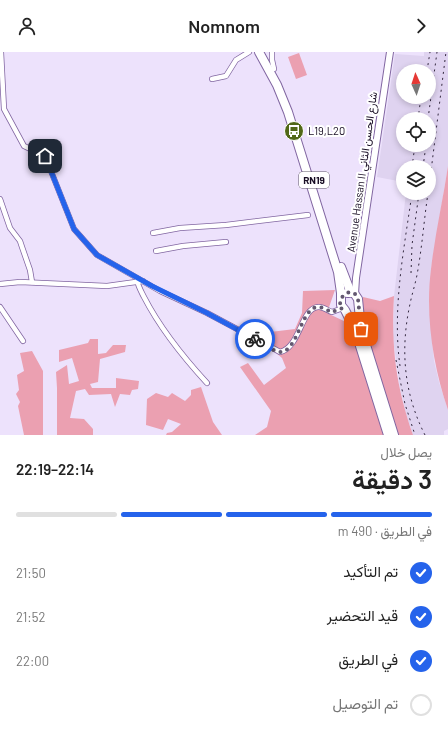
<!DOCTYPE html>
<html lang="ar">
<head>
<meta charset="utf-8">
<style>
	body { margin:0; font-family:Barlow,Vazirmatn,sans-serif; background:#f2f2f2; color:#222; direction:rtl; height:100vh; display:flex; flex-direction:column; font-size:15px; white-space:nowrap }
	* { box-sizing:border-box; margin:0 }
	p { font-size:13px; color:#767676 }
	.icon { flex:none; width:22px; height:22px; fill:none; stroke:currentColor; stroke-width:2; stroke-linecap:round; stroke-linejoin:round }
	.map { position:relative; height:383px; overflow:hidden; direction:ltr }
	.sheet { display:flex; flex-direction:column; background:#fff; flex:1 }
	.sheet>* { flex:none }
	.needle { width:26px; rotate:357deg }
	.controls { position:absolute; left:396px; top:12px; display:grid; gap:8px }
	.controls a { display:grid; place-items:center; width:40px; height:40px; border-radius:50%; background:#fff; box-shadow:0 2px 6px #0003; font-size:20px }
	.pin { position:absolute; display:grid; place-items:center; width:34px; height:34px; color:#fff; margin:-17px; border-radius:8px; box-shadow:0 2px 6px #0006 }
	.courier { position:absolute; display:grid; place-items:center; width:40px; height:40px; margin:-20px; border:3px solid #2563eb; border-radius:50%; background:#fff; color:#222; box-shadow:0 1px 5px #0007 }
	.summary em { font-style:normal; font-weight:600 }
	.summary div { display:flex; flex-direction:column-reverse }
	.summary { display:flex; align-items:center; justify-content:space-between; height:68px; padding:0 16px }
	h1 { font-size:26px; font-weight:600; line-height:30px }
	.bar { display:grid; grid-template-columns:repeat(4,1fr); gap:6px 4px; align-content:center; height:48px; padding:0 16px }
	.bar i { height:5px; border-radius:3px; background:#e0e0e0 }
	.bar .on { background:#2563eb }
	.bar p { grid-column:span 4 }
	ol { padding:0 16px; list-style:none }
	li { display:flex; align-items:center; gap:12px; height:44px }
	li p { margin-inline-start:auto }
	li .icon { padding:4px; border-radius:50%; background:#2563eb; color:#fff; stroke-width:4 }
	li:last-child { color:#767676 }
	li i { width:22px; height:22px; border:2px solid #e0e0e0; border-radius:50% }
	header { display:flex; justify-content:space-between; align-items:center; height:52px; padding:0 16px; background:#fff; font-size:18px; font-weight:600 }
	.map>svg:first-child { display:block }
	.built { fill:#dfd3f0; fill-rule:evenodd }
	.green { fill:#eba0b1 }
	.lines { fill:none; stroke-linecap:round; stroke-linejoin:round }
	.street-casing { stroke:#8166a1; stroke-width:6 }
	.secondary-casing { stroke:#8166a1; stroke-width:8 }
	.highway-casing { stroke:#8166a1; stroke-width:10 }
	.street { stroke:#fff; stroke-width:4.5 }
	.secondary { stroke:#fff; stroke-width:6 }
	.highway { stroke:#fff; stroke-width:8 }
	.rail { stroke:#33283f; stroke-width:1; stroke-dasharray:2 4; stroke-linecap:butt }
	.done { stroke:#635870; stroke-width:4; stroke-dasharray:0 7.2 }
	.route { stroke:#2563eb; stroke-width:5 }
	.labels { text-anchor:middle; stroke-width:4; stroke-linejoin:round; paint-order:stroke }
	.shield { fill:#fff; stroke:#5d5666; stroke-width:1 }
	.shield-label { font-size:10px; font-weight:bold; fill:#180d24 }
	.poi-label { font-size:11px; fill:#180d24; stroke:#fff; text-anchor:start }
	.street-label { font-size:11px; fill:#180d24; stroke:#fff }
</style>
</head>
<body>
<header><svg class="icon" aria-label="forward" viewBox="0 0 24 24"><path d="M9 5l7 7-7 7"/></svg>Nomnom<svg class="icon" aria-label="person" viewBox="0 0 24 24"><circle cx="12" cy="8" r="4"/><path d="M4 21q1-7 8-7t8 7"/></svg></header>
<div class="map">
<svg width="448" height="383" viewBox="0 0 448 383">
	<rect width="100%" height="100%" fill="#ede2fc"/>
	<path class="built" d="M424,0H448V114L431,217L429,251L434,309L439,330L448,358V377L444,379V383H413L406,362L400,336L393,287L394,244L406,141H429V115H403V130L377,125L395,2L424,4ZM403,19H429V45H403ZM403,67H429V93H403Z"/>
	<g class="green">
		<path d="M299,1L307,23L296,27L288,5Z"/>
		<path d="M448,114V358C433,314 425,263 431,217C435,182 443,148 448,114Z"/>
		<path d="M335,238L327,261L346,270L358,297L385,383H255L267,375L271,359L240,315L248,311L264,333L286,316L282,306L260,287L262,281L295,277L302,261L303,239Z"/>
		<path d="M394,244C391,295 396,334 413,383H396L366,290L361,260L363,245L380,249Z"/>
		<path d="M90,287H98V302L106,301L113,293H126L125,300L100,307L98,330L90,332L92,336H116V326L139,329L138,337L132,338L130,343L120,342L115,355L111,342L89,343L85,337L76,339L70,366L84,367L93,377V383H57V336L56,320L67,313L69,332L79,329L72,306L59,310V298L88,291Z"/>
		<path d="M32,299L43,319V383H24L18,354L20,350L16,342L19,338L17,323L24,319L20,301Z"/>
		<path d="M201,335L213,370L222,383H166L167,381L172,380L181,372L168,367L163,378L146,373L147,347L156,341L168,345L172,341L185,349L191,343V338Z"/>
	</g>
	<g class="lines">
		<g class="street-casing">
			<g id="street">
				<path d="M1,0L4,57L24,94L45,104L74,177L97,203L160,239L207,261L280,300C300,296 301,256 318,255C323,254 328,259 332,260L343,256"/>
				<path d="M272,0V8L274,17"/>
				<path d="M212,27L226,24L236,8L249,0"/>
				<path d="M0,147L10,176L20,189L22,195L30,218L32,230"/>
				<path d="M153,181L180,176L226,173L308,163"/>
				<path d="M156,199L183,194L226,190"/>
				<path d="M137,228C138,234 141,239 144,245C160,276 184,306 207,331"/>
				<path d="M0,232L20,230L107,234L143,229"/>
				<path d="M0,255L23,289"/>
			</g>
		</g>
		<g class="secondary-casing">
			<path id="secondary" d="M355,242L356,226L390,0"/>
		</g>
		<g class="highway-casing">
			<g id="highway">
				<path d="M259,0L277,33L288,60L338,220L341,241V253L345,258L355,278L388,383"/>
				<path d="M341,215L351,241"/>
				<path d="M347,241H354L358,247L361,277L394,383"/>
			</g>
		</g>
		<use href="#street" class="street"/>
		<use href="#secondary" class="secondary"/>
		<use href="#highway" class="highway"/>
		<g class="rail">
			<path d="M427,19L430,0"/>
			<path d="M418,67L421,45"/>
			<path d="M428,67L437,0"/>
			<path d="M412,115L415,93"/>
			<path d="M423,115L426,93"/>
			<path d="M429,135L446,0"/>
			<path d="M411,221L412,193L419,141"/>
			<path d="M396,308L405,352L415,383"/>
			<path d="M400,314C392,256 404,198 412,141"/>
			<path d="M425,383C404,342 400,298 410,252C412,242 415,233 417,223C422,196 424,168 428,141"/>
		</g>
	</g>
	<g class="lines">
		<path class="done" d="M255,287C261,290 274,300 280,300C298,300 301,255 318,255C324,255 328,259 332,260L343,256L340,251L342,245L349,240L355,242L358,247L361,277"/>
		<path class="route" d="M45,104L74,177L97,203L152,234L207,261L255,287"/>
	</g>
	<defs>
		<g id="bus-disc" transform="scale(1)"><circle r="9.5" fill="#516817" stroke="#fff"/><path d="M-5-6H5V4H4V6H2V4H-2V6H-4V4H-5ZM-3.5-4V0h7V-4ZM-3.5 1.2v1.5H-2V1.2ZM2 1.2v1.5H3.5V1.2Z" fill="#fff"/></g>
	</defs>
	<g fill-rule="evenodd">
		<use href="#bus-disc" x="294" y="79"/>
	</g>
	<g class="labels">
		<rect class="shield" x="299" y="120" width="30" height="16" rx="3"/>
		<g class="shield-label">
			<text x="314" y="132">RN19</text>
		</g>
		<g class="poi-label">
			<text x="308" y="83">L19,L20</text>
		</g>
		<g class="street-label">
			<text transform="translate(362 120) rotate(-82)" y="4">Avenue Hassan II شارع الحسن الثاني</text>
		</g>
	</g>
</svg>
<div class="controls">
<a><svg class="needle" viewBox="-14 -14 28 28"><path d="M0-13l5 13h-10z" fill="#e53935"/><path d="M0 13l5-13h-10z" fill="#767676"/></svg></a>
<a><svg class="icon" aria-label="locate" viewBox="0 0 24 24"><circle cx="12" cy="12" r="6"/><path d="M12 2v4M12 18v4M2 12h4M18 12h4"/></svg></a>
<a><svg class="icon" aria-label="layers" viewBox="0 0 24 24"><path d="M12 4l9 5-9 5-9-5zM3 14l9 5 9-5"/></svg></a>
</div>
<div class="pin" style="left:361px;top:277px;background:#ea580c"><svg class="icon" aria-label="bag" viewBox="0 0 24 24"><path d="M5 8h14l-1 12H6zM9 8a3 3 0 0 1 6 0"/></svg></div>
<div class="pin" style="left:45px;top:104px;background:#1f2937"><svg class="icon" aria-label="home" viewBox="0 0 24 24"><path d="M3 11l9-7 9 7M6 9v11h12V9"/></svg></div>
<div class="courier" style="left:255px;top:287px"><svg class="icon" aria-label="bike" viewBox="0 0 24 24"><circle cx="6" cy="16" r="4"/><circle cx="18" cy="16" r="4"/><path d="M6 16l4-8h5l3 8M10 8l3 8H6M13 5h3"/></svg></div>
</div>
<section class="sheet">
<div class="summary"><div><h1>3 دقيقة</h1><p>يصل خلال</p></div><em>22:14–22:19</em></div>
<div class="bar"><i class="on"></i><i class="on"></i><i class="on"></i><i></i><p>في الطريق · 490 m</p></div>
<ol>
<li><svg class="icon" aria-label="check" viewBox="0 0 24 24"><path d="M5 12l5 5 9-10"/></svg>تم التأكيد<p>21:50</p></li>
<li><svg class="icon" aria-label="check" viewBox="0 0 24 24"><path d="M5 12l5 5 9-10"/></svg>قيد التحضير<p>21:52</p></li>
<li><svg class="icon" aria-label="check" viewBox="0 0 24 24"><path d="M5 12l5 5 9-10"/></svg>في الطريق<p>22:00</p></li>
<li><i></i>تم التوصيل</li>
</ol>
</section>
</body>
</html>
